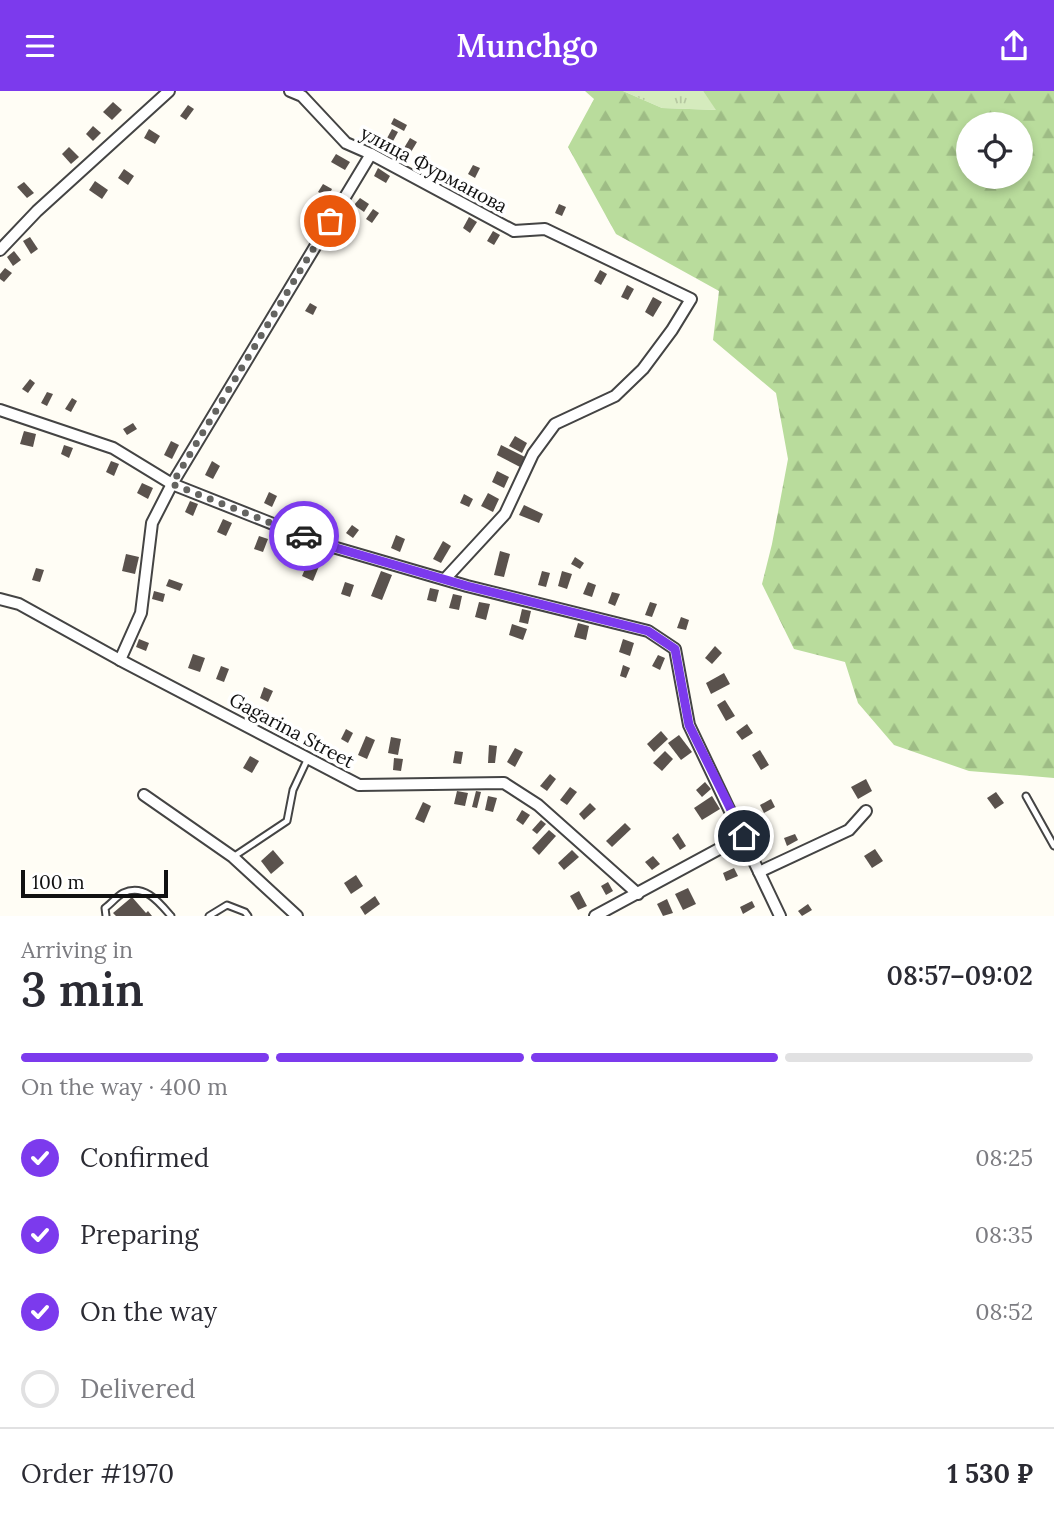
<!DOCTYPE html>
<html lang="en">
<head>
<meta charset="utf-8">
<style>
	body { margin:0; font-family:Lora,serif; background:#f7f7f7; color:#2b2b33; height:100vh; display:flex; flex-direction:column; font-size:26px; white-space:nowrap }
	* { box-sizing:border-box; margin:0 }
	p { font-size:23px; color:#7c7c81 }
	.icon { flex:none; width:38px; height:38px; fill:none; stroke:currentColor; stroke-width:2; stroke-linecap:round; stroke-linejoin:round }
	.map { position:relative; height:825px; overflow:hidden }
	.details { display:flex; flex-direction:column; background:#fff; flex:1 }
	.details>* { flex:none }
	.fabs { position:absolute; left:956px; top:21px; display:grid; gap:14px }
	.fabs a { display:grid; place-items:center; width:77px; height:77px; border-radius:50%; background:#fff; box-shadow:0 4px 10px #0003; font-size:35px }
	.scale { position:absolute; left:21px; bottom:18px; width:147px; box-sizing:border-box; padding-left:7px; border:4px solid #111; border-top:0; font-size:19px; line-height:24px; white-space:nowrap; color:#111; -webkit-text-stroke:5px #fff; paint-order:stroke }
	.pin { position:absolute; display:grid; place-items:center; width:60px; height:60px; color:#fff; margin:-30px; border:4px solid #fff; border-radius:50%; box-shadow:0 2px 7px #0007 }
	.courier { position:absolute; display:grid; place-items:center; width:70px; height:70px; margin:-35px; border:5px solid #7c3aed; border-radius:50%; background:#fff; color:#222; box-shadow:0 2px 9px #0007 }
	.overview em { font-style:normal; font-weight:600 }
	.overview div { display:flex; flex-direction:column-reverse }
	.overview { display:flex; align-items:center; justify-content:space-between; height:119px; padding:0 21px }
	h1 { font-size:46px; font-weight:600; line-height:52px }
	.bar { display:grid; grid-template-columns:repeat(4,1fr); gap:10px 7px; align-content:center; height:84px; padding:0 21px }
	.bar i { height:9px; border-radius:5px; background:#e1e1e2 }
	.bar .on { background:#7c3aed }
	.bar p { grid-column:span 4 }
	.line { display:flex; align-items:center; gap:18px; padding:0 21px; border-top:2px solid #e1e1e2 }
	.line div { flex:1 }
	ol { padding:0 21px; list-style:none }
	li { display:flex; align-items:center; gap:21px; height:77px }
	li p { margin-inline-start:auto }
	li .icon { padding:7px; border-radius:50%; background:#7c3aed; color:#fff; stroke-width:4 }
	li:last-child { color:#7c7c81 }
	li i { width:38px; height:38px; border:4px solid #e1e1e2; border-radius:50% }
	header { display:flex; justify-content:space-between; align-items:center; height:91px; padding:0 21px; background:#7c3aed; color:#fff; font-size:32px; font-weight:600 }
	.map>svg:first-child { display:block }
	.grass { fill:url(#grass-tufts) }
	.forest { fill:url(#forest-firs); fill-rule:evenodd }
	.building { fill:#5a524d }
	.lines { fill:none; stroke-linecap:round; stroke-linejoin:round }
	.service-casing { stroke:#444; stroke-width:9 }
	.minor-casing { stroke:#444; stroke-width:14 }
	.service { stroke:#fff; stroke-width:5 }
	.minor { stroke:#fff; stroke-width:10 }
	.done { stroke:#646461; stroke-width:7; stroke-dasharray:0 12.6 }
	.route { stroke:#7c3aed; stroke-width:9 }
	.labels { text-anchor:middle; stroke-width:7; stroke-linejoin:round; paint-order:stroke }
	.street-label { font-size:19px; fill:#111; stroke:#fff }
</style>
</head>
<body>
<header><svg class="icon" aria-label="menu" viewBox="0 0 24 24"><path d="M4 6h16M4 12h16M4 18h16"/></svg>Munchgo<svg class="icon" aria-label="share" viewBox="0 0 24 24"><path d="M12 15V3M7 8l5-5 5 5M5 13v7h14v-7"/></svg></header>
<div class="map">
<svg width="1054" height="825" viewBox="0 0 1054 825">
	<defs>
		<pattern id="grass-tufts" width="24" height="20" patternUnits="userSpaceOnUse" patternTransform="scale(1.75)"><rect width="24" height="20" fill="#d5ebbd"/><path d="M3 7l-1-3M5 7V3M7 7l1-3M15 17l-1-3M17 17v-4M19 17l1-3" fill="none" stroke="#b6c8a1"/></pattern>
		<pattern id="forest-firs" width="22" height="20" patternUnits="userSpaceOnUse" patternTransform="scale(1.75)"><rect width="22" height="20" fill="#b9dc9c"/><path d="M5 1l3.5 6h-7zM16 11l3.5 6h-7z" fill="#9ebc85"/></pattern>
	</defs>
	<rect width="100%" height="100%" fill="#fffdf5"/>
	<path class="grass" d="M623,0H703L717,19L662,17Z"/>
	<path class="forest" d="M585,0H623L662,17L716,19L703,0H1054V687L969,680L894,654L858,612L845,571L794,558L762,493L772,453L788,368L776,302L713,249L719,200L616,143L568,56L594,8ZM968,33H1020V86H968Z"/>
	<g class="building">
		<path d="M113,11L122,19L112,29L103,21Z"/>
		<path d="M188,14L194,18L186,29L180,25Z"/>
		<path d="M394,27L407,34L404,40L391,33Z"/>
		<path d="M93,35L101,42L93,50L86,43Z"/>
		<path d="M149,38L160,45L155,53L144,47Z"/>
		<path d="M392,38L398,41L392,52L386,49Z"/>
		<path d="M410,47L417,51L411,61L404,57Z"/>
		<path d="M69,56L79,66L71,73L62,63Z"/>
		<path d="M336,63L350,71L345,79L331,71Z"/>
		<path d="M473,74L480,77L475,87L468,83Z"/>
		<path d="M378,77L390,85L386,92L374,85Z"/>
		<path d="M124,78L134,85L128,94L118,87Z"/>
		<path d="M95,90L108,99L102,108L89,99Z"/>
		<path d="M24,91L34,102L27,107L17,96Z"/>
		<path d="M323,93L332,98L328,106L318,101Z"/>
		<path d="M360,107L369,113L364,121L354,114Z"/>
		<path d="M559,113L566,116L562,125L555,122Z"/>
		<path d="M373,118L379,122L372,132L366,128Z"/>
		<path d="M306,125L315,130L311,138L302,133Z"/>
		<path d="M469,126L477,131L470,142L463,137Z"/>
		<path d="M493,140L500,144L494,154L487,150Z"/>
		<path d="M30,146L38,158L31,163L23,150Z"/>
		<path d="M14,160L21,169L13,175L7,166Z"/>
		<path d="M5,177L12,182L4,191L0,188V183Z"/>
		<path d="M600,179L607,183L601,194L594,190Z"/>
		<path d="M627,194L634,198L628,209L621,206Z"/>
		<path d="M653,206L662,211L653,226L645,221Z"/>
		<path d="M310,212L317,216L313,224L305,220Z"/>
		<path d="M30,288L35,292L28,302L22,298Z"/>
		<path d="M47,301L53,303L47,315L41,312Z"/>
		<path d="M72,307L77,310L71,321L65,318Z"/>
		<path d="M133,332L137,338L127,344L123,338Z"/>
		<path d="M24,340L36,343L33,356L20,353Z"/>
		<path d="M515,345L527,352L522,362L509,355Z"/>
		<path d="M171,350L179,354L172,368L164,364Z"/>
		<path d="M64,354L73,357L69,367L61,363Z"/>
		<path d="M501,354L525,366L520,376L497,364Z"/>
		<path d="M111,370L119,373L114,385L106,381Z"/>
		<path d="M212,370L220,375L213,388L205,384Z"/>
		<path d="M497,380L509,386L504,397L492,391Z"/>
		<path d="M142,392L153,397L148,408L137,402Z"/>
		<path d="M269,401L277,405L272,416L264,412Z"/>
		<path d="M488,402L499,408L493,421L481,415Z"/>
		<path d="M464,403L473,408L469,416L460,412Z"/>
		<path d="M190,410L198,413L193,425L185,421Z"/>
		<path d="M313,413L323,418L315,434L305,429Z"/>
		<path d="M524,414L543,423L539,432L519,424Z"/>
		<path d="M223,428L232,432L226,445L217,441Z"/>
		<path d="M352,434L359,439L353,447L346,442Z"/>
		<path d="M396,444L405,448L400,461L391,457Z"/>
		<path d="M259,445L268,448L263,461L254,458Z"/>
		<path d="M443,450L451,455L441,472L433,468Z"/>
		<path d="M500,460L510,463L504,486L494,484Z"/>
		<path d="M126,463L139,466L135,483L122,480Z"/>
		<path d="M311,464L322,468L313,490L302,485Z"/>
		<path d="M575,466L584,472L580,478L571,473Z"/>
		<path d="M36,477L44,479L40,491L32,489Z"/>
		<path d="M381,480L392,484L382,509L371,505Z"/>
		<path d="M542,480L550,482L546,496L538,494Z"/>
		<path d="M562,480L572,483L567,498L558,495Z"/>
		<path d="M169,488L183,493L180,500L166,495Z"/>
		<path d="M345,491L354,494L350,506L341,503Z"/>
		<path d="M588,491L596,494L592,506L583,503Z"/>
		<path d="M430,497L439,499L436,511L427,509Z"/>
		<path d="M154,500L165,503L163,511L152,508Z"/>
		<path d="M612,501L620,503L615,515L608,512Z"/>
		<path d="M453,503L462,505L459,519L449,517Z"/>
		<path d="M479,511L490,513L486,529L475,526Z"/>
		<path d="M650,511L657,513L652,526L645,524Z"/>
		<path d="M522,518L531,520L528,533L519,531Z"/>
		<path d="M681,526L689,529L686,539L677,537Z"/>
		<path d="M578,532L589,535L586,549L574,546Z"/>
		<path d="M512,533L527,538L523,549L509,544Z"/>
		<path d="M139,548L149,552L146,560L136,556Z"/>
		<path d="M623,548L634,552L630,565L619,561Z"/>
		<path d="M715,555L722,562L712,573L705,567Z"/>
		<path d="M193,563L205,567L200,581L188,577Z"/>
		<path d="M658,564L665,567L660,579L652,575Z"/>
		<path d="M623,574L630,577L626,587L620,585Z"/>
		<path d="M221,575L229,578L224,591L216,588Z"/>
		<path d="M724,582L730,593L711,603L706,592Z"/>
		<path d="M264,596L273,600L268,611L260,607Z"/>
		<path d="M725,609L735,625L726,630L717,614Z"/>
		<path d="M747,633L753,642L742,649L736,641Z"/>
		<path d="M346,638L353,642L348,652L341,648Z"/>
		<path d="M661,640L668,648L654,661L647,653Z"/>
		<path d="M679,644L692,661L681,669L668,652Z"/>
		<path d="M366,645L375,649L367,668L358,664Z"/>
		<path d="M391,646L401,648L398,664L388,662Z"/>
		<path d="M489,654L497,655L495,672H488Z"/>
		<path d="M515,657L523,661L515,676L507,671Z"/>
		<path d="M760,659L769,674L761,679L752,664Z"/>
		<path d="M455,660L463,661L461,673L453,672Z"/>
		<path d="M665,660L673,668L662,680L653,672Z"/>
		<path d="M250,665L259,670L252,682L243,677Z"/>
		<path d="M394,667L403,668L401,680L393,679Z"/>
		<path d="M550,683L556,688L547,700L540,695Z"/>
		<path d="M866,688L872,700L858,708L851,696Z"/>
		<path d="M705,691L711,698L702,706L696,699Z"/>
		<path d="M570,696L577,701L567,714L560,709Z"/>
		<path d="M457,700L468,702L465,715L454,713Z"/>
		<path d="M476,700L481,701L477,717L472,716Z"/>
		<path d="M996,701L1004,712L995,718L987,707Z"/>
		<path d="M488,705L497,707L493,721L485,719Z"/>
		<path d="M712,705L720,718L702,729L694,717Z"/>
		<path d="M771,708L775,716L764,722L760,714Z"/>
		<path d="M423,711L431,715L424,732L415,728Z"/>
		<path d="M590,712L596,718L584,729L579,723Z"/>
		<path d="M522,719L530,724L523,734L516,729Z"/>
		<path d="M541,729L546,733L537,743L532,739Z"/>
		<path d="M625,732L631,738L612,756L606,750Z"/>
		<path d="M549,739L556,745L539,764L532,757Z"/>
		<path d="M678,742L686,755L680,759L672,747Z"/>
		<path d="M795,743L798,749L787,755L784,747Z"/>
		<path d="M875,758L883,770L872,777L864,765Z"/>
		<path d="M273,759L284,772L271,783L261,770Z"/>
		<path d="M572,759L579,766L564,779L558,772Z"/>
		<path d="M653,765L660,773L652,779L645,771Z"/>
		<path d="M734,777L738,785L726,790L723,782Z"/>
		<path d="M356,784L363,795L351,803L344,792Z"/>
		<path d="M608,791L613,800L606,804L601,795Z"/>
		<path d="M688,797L696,813L683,819L675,803Z"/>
		<path d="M579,800L587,815L578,819L570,805Z"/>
		<path d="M375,805L380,813L365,824L360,816Z"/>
		<path d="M132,806L146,822L148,820L152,825H116L113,822Z"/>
		<path d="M667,808L673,822L663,825L657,813Z"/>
		<path d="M752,810L755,816L743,823L740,816Z"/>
		<path d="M808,813L812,819L802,825L798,820Z"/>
	</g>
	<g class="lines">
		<g class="service-casing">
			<g id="service">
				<path d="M1026,705L1054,755"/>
				<path d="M233,766L287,730L293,699L308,667"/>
				<path d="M106,825L105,817C111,813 117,805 123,802C144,792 159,811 171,825"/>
				<path d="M209,825L227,814L245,821L248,825"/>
			</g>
		</g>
		<g class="minor-casing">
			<g id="minor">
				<path d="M290,0L302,5L346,52L371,63L514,140L545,138L691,208L672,239L643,278L615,305L555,333L533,363L505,423L445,488"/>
				<path d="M0,159L37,120L169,0"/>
				<path d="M0,319L113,357L172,393L326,454L467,495L648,540L675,558L689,634L780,825"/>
				<path d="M0,508L19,513L120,569L359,694L504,692L538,714L638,803"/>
				<path d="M120,569L141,522L152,432L172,393L371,63"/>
				<path d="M144,704L233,766L297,825"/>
				<path d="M759,781L849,739L866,720"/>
				<path d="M595,825L743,745"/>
			</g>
		</g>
		<use href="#service" class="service"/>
		<use href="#minor" class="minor"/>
	</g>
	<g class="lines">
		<path class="done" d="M304,445L172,393L330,130"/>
		<path class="route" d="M304,445L326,454L467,495L648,540L675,558L689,634L744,745"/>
	</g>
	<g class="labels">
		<g class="street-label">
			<text transform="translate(434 78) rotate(28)" y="7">улица Фурманова</text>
			<text transform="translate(292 639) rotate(28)" y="7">Gagarina Street</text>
		</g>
	</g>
</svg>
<div class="fabs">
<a><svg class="icon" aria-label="locate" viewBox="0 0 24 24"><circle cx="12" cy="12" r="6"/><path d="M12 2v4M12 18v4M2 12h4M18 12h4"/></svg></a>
</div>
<div class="scale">100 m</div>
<div class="pin" style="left:330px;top:130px;background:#ea580c"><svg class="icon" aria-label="bag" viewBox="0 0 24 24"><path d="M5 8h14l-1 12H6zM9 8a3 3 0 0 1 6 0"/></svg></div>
<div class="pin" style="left:744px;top:745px;background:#1f2937"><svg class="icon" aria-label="home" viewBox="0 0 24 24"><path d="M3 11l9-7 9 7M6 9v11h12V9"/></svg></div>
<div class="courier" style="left:304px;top:445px"><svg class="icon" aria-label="car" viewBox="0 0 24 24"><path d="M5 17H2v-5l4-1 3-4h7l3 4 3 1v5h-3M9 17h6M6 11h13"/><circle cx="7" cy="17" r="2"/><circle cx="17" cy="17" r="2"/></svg></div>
</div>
<section class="details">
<div class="overview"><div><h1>3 min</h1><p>Arriving in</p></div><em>08:57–09:02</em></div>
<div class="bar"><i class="on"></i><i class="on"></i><i class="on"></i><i></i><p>On the way · 400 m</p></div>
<ol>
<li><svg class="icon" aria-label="check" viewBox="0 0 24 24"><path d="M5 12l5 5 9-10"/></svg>Confirmed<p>08:25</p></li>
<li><svg class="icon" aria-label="check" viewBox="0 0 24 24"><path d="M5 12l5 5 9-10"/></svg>Preparing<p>08:35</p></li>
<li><svg class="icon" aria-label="check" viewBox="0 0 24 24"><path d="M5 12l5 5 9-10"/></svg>On the way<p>08:52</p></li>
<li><i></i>Delivered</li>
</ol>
<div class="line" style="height:91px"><div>Order #1970</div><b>1 530 ₽</b></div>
</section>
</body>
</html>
